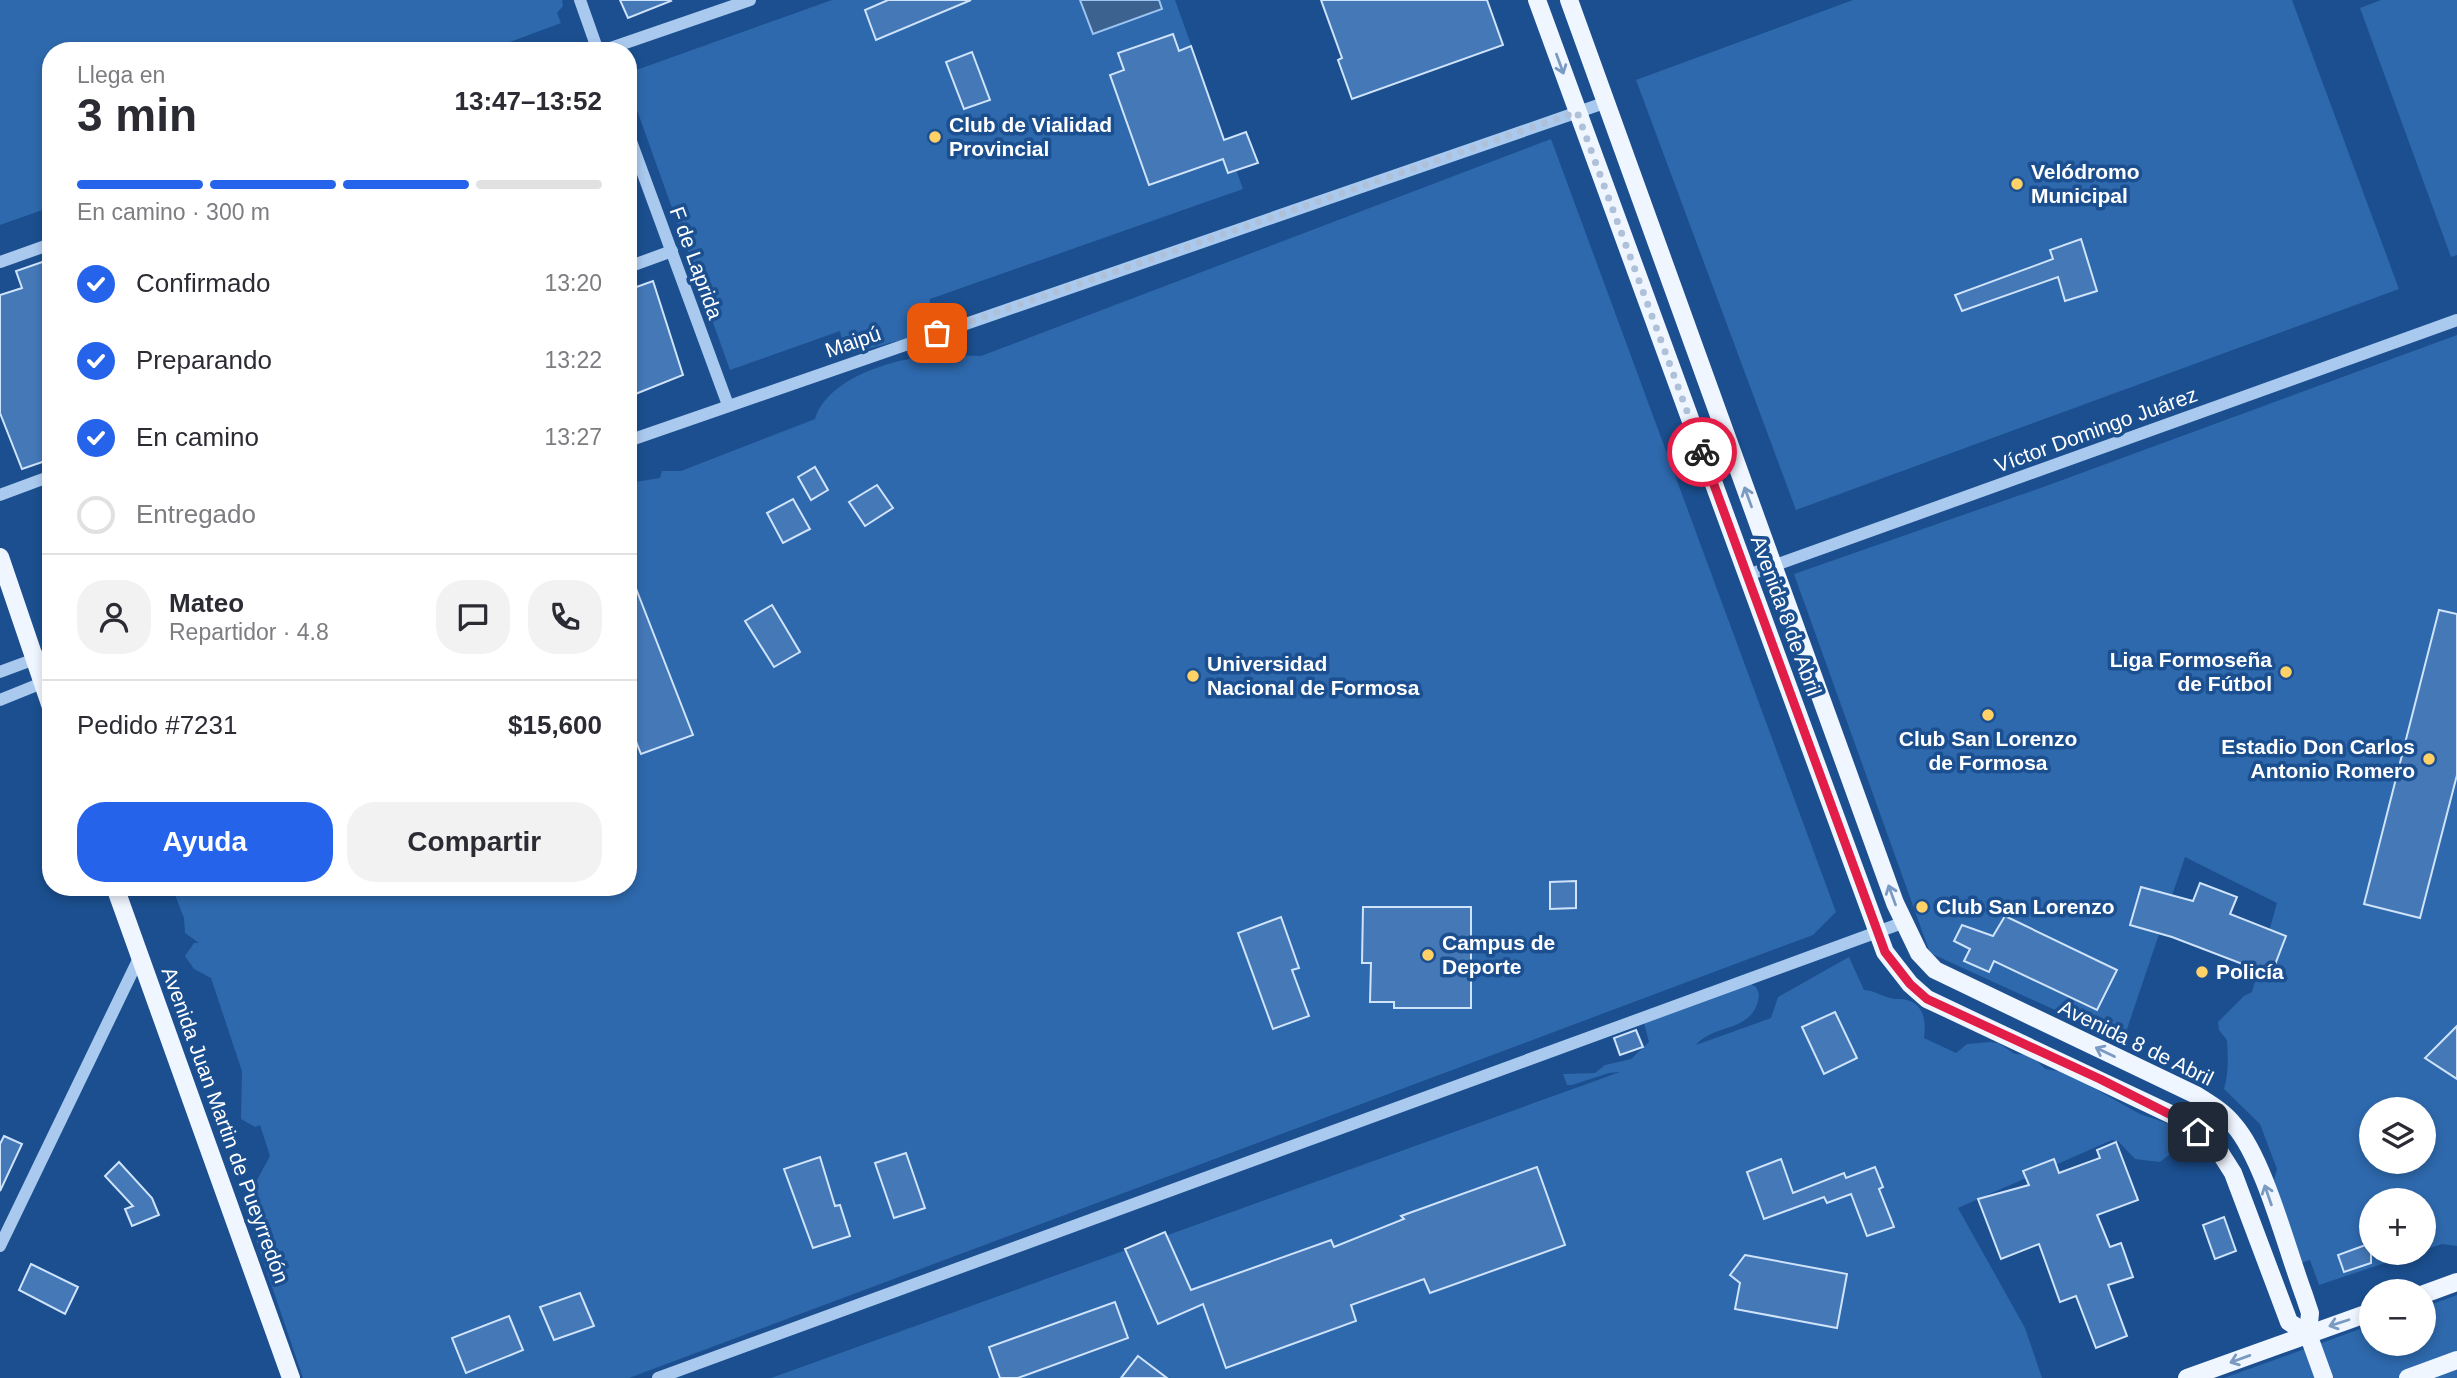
<!DOCTYPE html>
<html lang="es">
<head>
<meta charset="utf-8">
<style>
	body { margin:0; font-family:Helvetica,sans-serif; background:#f2f2f3; color:#2b2b33; height:100vh; display:flex; flex-direction:column; font-size:26px; white-space:nowrap }
	* { box-sizing:border-box; margin:0 }
	p { font-size:23px; color:#7c7c81 }
	.icon { flex:none; width:38px; height:38px; fill:none; stroke:currentColor; stroke-width:2; stroke-linecap:round; stroke-linejoin:round }
	.map { position:relative; flex:1; overflow:hidden }
	.panel { position:absolute; left:42px; top:42px; width:595px; height:854px; display:flex; flex-direction:column; background:#fff; border-radius:28px; box-shadow:0 4px 10px #0003 }
	.panel>* { flex:none }
	.buttons { position:absolute; left:2359px; top:1097px; display:grid; gap:14px }
	.buttons a { display:grid; place-items:center; width:77px; height:77px; border-radius:50%; background:#fff; box-shadow:0 4px 10px #0003; font-size:35px }
	.pin { position:absolute; display:grid; place-items:center; width:60px; height:60px; color:#fff; margin:-30px; border-radius:14px; box-shadow:0 4px 10px #0006 }
	.courier { position:absolute; display:grid; place-items:center; width:70px; height:70px; margin:-35px; border:5px solid #e11d48; border-radius:50%; background:#fff; color:#222; box-shadow:0 2px 9px #0007 }
	.summary em { font-style:normal; font-weight:600 }
	.summary div { display:flex; flex-direction:column-reverse }
	.summary { display:flex; align-items:center; justify-content:space-between; height:119px; padding:0 35px }
	h1 { font-size:46px; font-weight:600; line-height:52px }
	.bar { display:grid; grid-template-columns:repeat(4,1fr); gap:10px 7px; align-content:center; height:84px; padding:0 35px }
	.bar i { height:9px; border-radius:5px; background:#e1e1e2 }
	.bar .on { background:#2563eb }
	.bar p { grid-column:span 4 }
	.line { display:flex; align-items:center; gap:18px; padding:0 35px; border-top:2px solid #e1e1e2 }
	.line div { flex:1 }
	.round { display:grid; place-items:center; flex:none; width:74px; height:74px; border-radius:28px; background:#f2f2f3 }
	ol { padding:0 35px; list-style:none }
	li { display:flex; align-items:center; gap:21px; height:77px }
	li p { margin-inline-start:auto }
	li .icon { padding:7px; border-radius:50%; background:#2563eb; color:#fff; stroke-width:4 }
	li:last-child { color:#7c7c81 }
	li i { width:38px; height:38px; border:4px solid #e1e1e2; border-radius:50% }
	.action { display:flex; gap:14px; margin-top:auto; padding:14px 35px }
	.action a { flex:1; height:80px; border-radius:28px; background:#2563eb; color:#fff; font-size:28px; font-weight:600; line-height:80px; text-align:center }
	.action a+a { background:#f2f2f3; color:#2b2b33 }
	.map>svg:first-child { display:block }
	.green { fill:#2e69ad; fill-rule:evenodd }
	.water { fill:#3c6290; stroke:#9cc4f0; stroke-width:2 }
	.building { fill:#4478b7; stroke:#cfe3fa; stroke-width:2 }
	.lines { fill:none; stroke-linecap:round; stroke-linejoin:round }
	.minor { stroke:#a9c9ee; stroke-width:12 }
	.major { stroke:#f0f6ff; stroke-width:18 }
	.oneway { stroke:#7b9ac1 }
	.done { stroke:#afc1d8; stroke-width:7; stroke-dasharray:0 12.6 }
	.route { stroke:#e11d48; stroke-width:9 }
	.poi-dot { fill:#ffd166; stroke:#1b4f8f; stroke-width:2.5 }
	.labels { text-anchor:middle; stroke-width:7; stroke-linejoin:round; paint-order:stroke }
	.poi-label { font-size:21px; font-weight:bold; fill:#fff; stroke:#1b4f8f; text-anchor:start }
	.street-label { font-size:21px; fill:#fff; stroke:#1b4f8f }
</style>
</head>
<body>
<div class="map">
<svg width="2457" height="1378" viewBox="0 0 2457 1378">
	<rect width="100%" height="100%" fill="#1b4f8f"/>
	<g class="green">
		<path d="M0,0H562L563,6L557,13L561,23L486,51H51V207L0,225Z"/>
		<path d="M832,0H1175L1243,189L930,299C930,317 921,329 918,346L905,348L897,341L853,353L844,352L840,331L730,370L628,85V73Z"/>
		<path d="M1853,0H2292L2399,289L1796,510L1636,80Z"/>
		<path d="M2381,0H2457V255L2451,257L2360,8Z"/>
		<path d="M1551,139L1836,912L1813,935L629,1378H303L244,1204L270,1156L260,1125L255,1127L241,1119L242,1071L211,978L194,969L185,956L194,943H199L185,933L184,918L172,887H628V490L635,482L660,478L662,471H681L815,419C828,378 892,359 931,356C947,354 965,356 981,356Z"/>
		<path d="M2457,335V1246L2442,1244L2424,1250V1200H2371V1253H2415L2319,1285L2310,1260L2298,1264L2274,1180L2277,1169L2260,1124L2224,1089C2229,1071 2228,1058 2227,1040L2219,1030L2218,1022L2244,996L2252,992L2277,903L2185,857L2123,1041L1930,953L1794,574L2046,486ZM2371,1110H2424V1162H2371Z"/>
		<path d="M1849,957L1864,990C1876,991 1879,995 1890,998C1896,1000 1902,998 1907,1000C1925,1005 1926,1023 1924,1038L1956,1053L1967,1044L1990,1042L1998,1043L2015,1054L2031,1055L2045,1069L2065,1072L2140,1114L2175,1126L2180,1132L2183,1144L2160,1162L2135,1159L2119,1142L2112,1140L1958,1208L2025,1328L2042,1378H771L1620,1072L1609,1073L1572,1085H1567L1563,1074L1595,1073L1605,1065L1631,1059L1649,1042L1644,1023L1650,1008L1671,1007L1703,989L1742,979L1756,987L1759,994C1756,1033 1714,1023 1696,1045L1771,1018L1778,997Z"/>
		<path d="M2457,1295V1378H2224L2371,1325V1344H2424V1307Z"/>
	</g>
	<path class="water" d="M1080,0H1159L1162,9L1093,34Z"/>
	<g class="building">
		<path d="M620,0H670L671,1L628,18Z"/>
		<path d="M888,0H971L876,40L865,10Z"/>
		<path d="M1321,0H1487L1503,45L1352,99L1338,60L1342,58Z"/>
		<path d="M1173,34L1179,51L1191,46L1224,140L1246,132L1258,163L1228,173L1223,159L1149,185L1110,75L1124,70L1118,53Z"/>
		<path d="M972,52L990,100L964,109L946,62Z"/>
		<path d="M2081,239L2097,291L2065,301L2058,277L1962,311L1955,295L2053,259L2050,250Z"/>
		<path d="M51,259V459L22,469L0,413V295L22,288L16,271Z"/>
		<path d="M653,281L683,375L628,397V290Z"/>
		<path d="M815,467L828,490L811,500L798,477Z"/>
		<path d="M877,485L893,508L865,526L849,502Z"/>
		<path d="M793,499L810,529L783,543L767,513Z"/>
		<path d="M628,568L693,735L641,754L628,721Z"/>
		<path d="M772,605L800,652L774,667L745,621Z"/>
		<path d="M2439,610L2457,614V775L2420,918L2364,904Z"/>
		<path d="M1576,881V908L1550,909V882Z"/>
		<path d="M2200,883L2237,897L2230,914L2286,936L2271,975L2172,937L2130,925L2141,887L2193,901Z"/>
		<path d="M1363,907H1471V1008H1394V1002H1370L1371,963H1362Z"/>
		<path d="M2005,916L2117,970L2097,1010L1994,961L1989,972L1964,961L1970,949L1954,941L1962,925L1993,936Z"/>
		<path d="M1281,917L1299,968L1292,970L1309,1016L1273,1029L1238,933Z"/>
		<path d="M1835,1012L1857,1058L1824,1074L1802,1027Z"/>
		<path d="M2457,1026V1079L2425,1058Z"/>
		<path d="M1636,1030L1643,1047L1620,1055L1614,1038Z"/>
		<path d="M4,1136L22,1144L0,1191V1144Z"/>
		<path d="M2116,1142L2138,1200L2097,1215L2110,1247L2121,1243L2133,1277L2108,1285L2127,1336L2096,1348L2076,1296L2060,1302L2039,1244L2001,1259L1978,1199L2029,1185L2023,1171L2054,1159L2059,1173L2100,1158L2097,1150Z"/>
		<path d="M906,1153L925,1208L894,1218L875,1163Z"/>
		<path d="M820,1157L835,1206L840,1205L850,1236L813,1248L784,1169Z"/>
		<path d="M1781,1159L1793,1193L1844,1173L1846,1178L1875,1167L1883,1187L1879,1189L1894,1227L1867,1236L1851,1194L1827,1203L1824,1197L1764,1219L1747,1172Z"/>
		<path d="M119,1162L152,1198L159,1215L132,1226L125,1209L133,1206L105,1176Z"/>
		<path d="M1537,1167L1565,1245L1430,1293L1424,1279L1351,1305L1356,1321L1226,1368L1203,1304L1158,1324L1125,1249L1165,1232L1191,1290L1331,1240L1334,1247L1404,1219L1401,1216Z"/>
		<path d="M2224,1217L2236,1251L2215,1259L2203,1225Z"/>
		<path d="M2371,1243V1263L2344,1272L2338,1255Z"/>
		<path d="M1745,1255L1847,1274L1837,1328L1735,1309L1740,1283L1730,1275Z"/>
		<path d="M31,1264L78,1287L65,1314L19,1290Z"/>
		<path d="M580,1293L594,1326L554,1340L540,1307Z"/>
		<path d="M1115,1302L1128,1338L1018,1378H1000L989,1347Z"/>
		<path d="M509,1316L523,1350L466,1373L452,1338Z"/>
		<path d="M1138,1356L1167,1378H1121Z"/>
	</g>
	<g class="lines">
		<g class="minor">
			<path d="M580,0L598,51"/>
			<path d="M602,51L750,0"/>
			<path d="M628,133L728,405"/>
			<path d="M0,262L51,244"/>
			<path d="M628,267L672,251"/>
			<path d="M628,441L1607,102"/>
			<path d="M0,495L51,476"/>
			<path d="M1748,575L2457,320"/>
			<path d="M0,672L51,653"/>
			<path d="M0,700L42,683"/>
			<path d="M0,1246L140,956"/>
			<path d="M658,1378L1902,923"/>
		</g>
		<g class="major">
			<path d="M1537,0L1885,952L1910,984L1927,999L2183,1120L2214,1143L2233,1173L2289,1322L2308,1334"/>
			<path d="M1569,0L1895,903L1919,953L1935,970L2196,1095C2210,1104 2224,1112 2234,1125C2264,1159 2287,1250 2304,1295L2310,1313L2308,1334L2324,1378"/>
			<path d="M0,557L51,707"/>
			<path d="M115,887L291,1378"/>
			<path d="M2424,1294L2457,1282"/>
			<path d="M2187,1378L2371,1312"/>
			<path d="M2408,1378L2457,1360"/>
		</g>
	</g>
	<defs><path id="oneway-shaft" d="M-6 0H5M1.5-3L5.5 0L1.5 3" fill="none" stroke-width="1.6" stroke-linecap="round" stroke-linejoin="round" transform="scale(1.75)"/></defs>
	<g class="oneway">
		<use href="#oneway-shaft" transform="translate(1560 64) rotate(70)"/>
		<use href="#oneway-shaft" transform="translate(1748 497) rotate(-110)"/>
		<use href="#oneway-shaft" transform="translate(1892 895) rotate(-110)"/>
		<use href="#oneway-shaft" transform="translate(2105 1052) rotate(-154)"/>
		<use href="#oneway-shaft" transform="translate(2268 1195) rotate(-109)"/>
		<use href="#oneway-shaft" transform="translate(2339 1323) rotate(162)"/>
		<use href="#oneway-shaft" transform="translate(2240 1359) rotate(160)"/>
	</g>
	<g class="lines">
		<path class="done" d="M937,333L1577,112L1702,452"/>
		<path class="route" d="M1702,452L1885,952L1910,984L1927,999L2100,1079L2183,1121L2198,1132"/>
	</g>
	<g class="poi-dot">
		<circle cx="935" cy="137" r="7"/>
		<circle cx="2017" cy="184" r="7"/>
		<circle cx="2286" cy="672" r="7"/>
		<circle cx="1193" cy="676" r="7"/>
		<circle cx="1988" cy="715" r="7"/>
		<circle cx="2429" cy="759" r="7"/>
		<circle cx="1922" cy="907" r="7"/>
		<circle cx="1428" cy="955" r="7"/>
		<circle cx="2202" cy="972" r="7"/>
	</g>
	<g class="labels">
		<g class="poi-label">
			<text x="949" y="132">Club de Vialidad<tspan x="949" dy="24">Provincial</tspan></text>
			<text x="2031" y="179">Velódromo<tspan x="2031" dy="24">Municipal</tspan></text>
			<text x="2272" y="667" text-anchor="end">Liga Formoseña<tspan x="2272" dy="24">de Fútbol</tspan></text>
			<text x="1207" y="671">Universidad<tspan x="1207" dy="24">Nacional de Formosa</tspan></text>
			<text x="1988" y="746" text-anchor="middle">Club San Lorenzo<tspan x="1988" dy="24">de Formosa</tspan></text>
			<text x="2415" y="754" text-anchor="end">Estadio Don Carlos<tspan x="2415" dy="24">Antonio Romero</tspan></text>
			<text x="1936" y="914">Club San Lorenzo</text>
			<text x="1442" y="950">Campus de<tspan x="1442" dy="24">Deporte</tspan></text>
			<text x="2216" y="979">Policía</text>
		</g>
		<g class="street-label">
			<text transform="translate(696 263) rotate(70)" y="7">F de Laprida</text>
			<text transform="translate(853 342) rotate(-19)" y="7">Maipú</text>
			<text transform="translate(2096 430) rotate(-20)" y="7">Víctor Domingo Juárez</text>
			<text transform="translate(1786 616) rotate(70)" y="7">Avenida 8 de Abril</text>
			<text transform="translate(2136 1043) rotate(26)" y="7">Avenida 8 de Abril</text>
			<text transform="translate(225 1125) rotate(70)" y="7">Avenida Juan Martin de Pueyrredón</text>
		</g>
	</g>
</svg>
<div class="buttons">
<a><svg class="icon" aria-label="layers" viewBox="0 0 24 24"><path d="M12 4l9 5-9 5-9-5zM3 14l9 5 9-5"/></svg></a>
<a>+</a>
<a>−</a>
</div>
<div class="pin" style="left:937px;top:333px;background:#ea580c"><svg class="icon" aria-label="bag" viewBox="0 0 24 24"><path d="M5 8h14l-1 12H6zM9 8a3 3 0 0 1 6 0"/></svg></div>
<div class="pin" style="left:2198px;top:1132px;background:#1f2937"><svg class="icon" aria-label="home" viewBox="0 0 24 24"><path d="M3 11l9-7 9 7M6 9v11h12V9"/></svg></div>
<div class="courier" style="left:1702px;top:452px"><svg class="icon" aria-label="bike" viewBox="0 0 24 24"><circle cx="6" cy="16" r="4"/><circle cx="18" cy="16" r="4"/><path d="M6 16l4-8h5l3 8M10 8l3 8H6M13 5h3"/></svg></div>
<section class="panel">
<div class="summary"><div><h1>3 min</h1><p>Llega en</p></div><em>13:47–13:52</em></div>
<div class="bar"><i class="on"></i><i class="on"></i><i class="on"></i><i></i><p>En camino · 300 m</p></div>
<ol>
<li><svg class="icon" aria-label="check" viewBox="0 0 24 24"><path d="M5 12l5 5 9-10"/></svg>Confirmado<p>13:20</p></li>
<li><svg class="icon" aria-label="check" viewBox="0 0 24 24"><path d="M5 12l5 5 9-10"/></svg>Preparando<p>13:22</p></li>
<li><svg class="icon" aria-label="check" viewBox="0 0 24 24"><path d="M5 12l5 5 9-10"/></svg>En camino<p>13:27</p></li>
<li><i></i>Entregado</li>
</ol>
<div class="line" style="height:126px"><a class="round"><svg class="icon" aria-label="person" viewBox="0 0 24 24"><circle cx="12" cy="8" r="4"/><path d="M4 21q1-7 8-7t8 7"/></svg></a><div><b>Mateo</b><p>Repartidor · 4.8</p></div><a class="round"><svg class="icon" aria-label="chat" viewBox="0 0 24 24"><path d="M4 5h16v11H9l-5 4z"/></svg></a><a class="round"><svg class="icon" aria-label="phone" viewBox="0 0 24 24"><path d="M5 4h4l2 5-3 2q2 4 5 5l2-3 5 2v4C11 20 4 13 5 4z"/></svg></a></div>
<div class="line" style="height:91px"><div>Pedido #7231</div><b>$15,600</b></div>
<div class="action"><a>Ayuda</a><a>Compartir</a></div>
</section>
</div>
</body>
</html>
